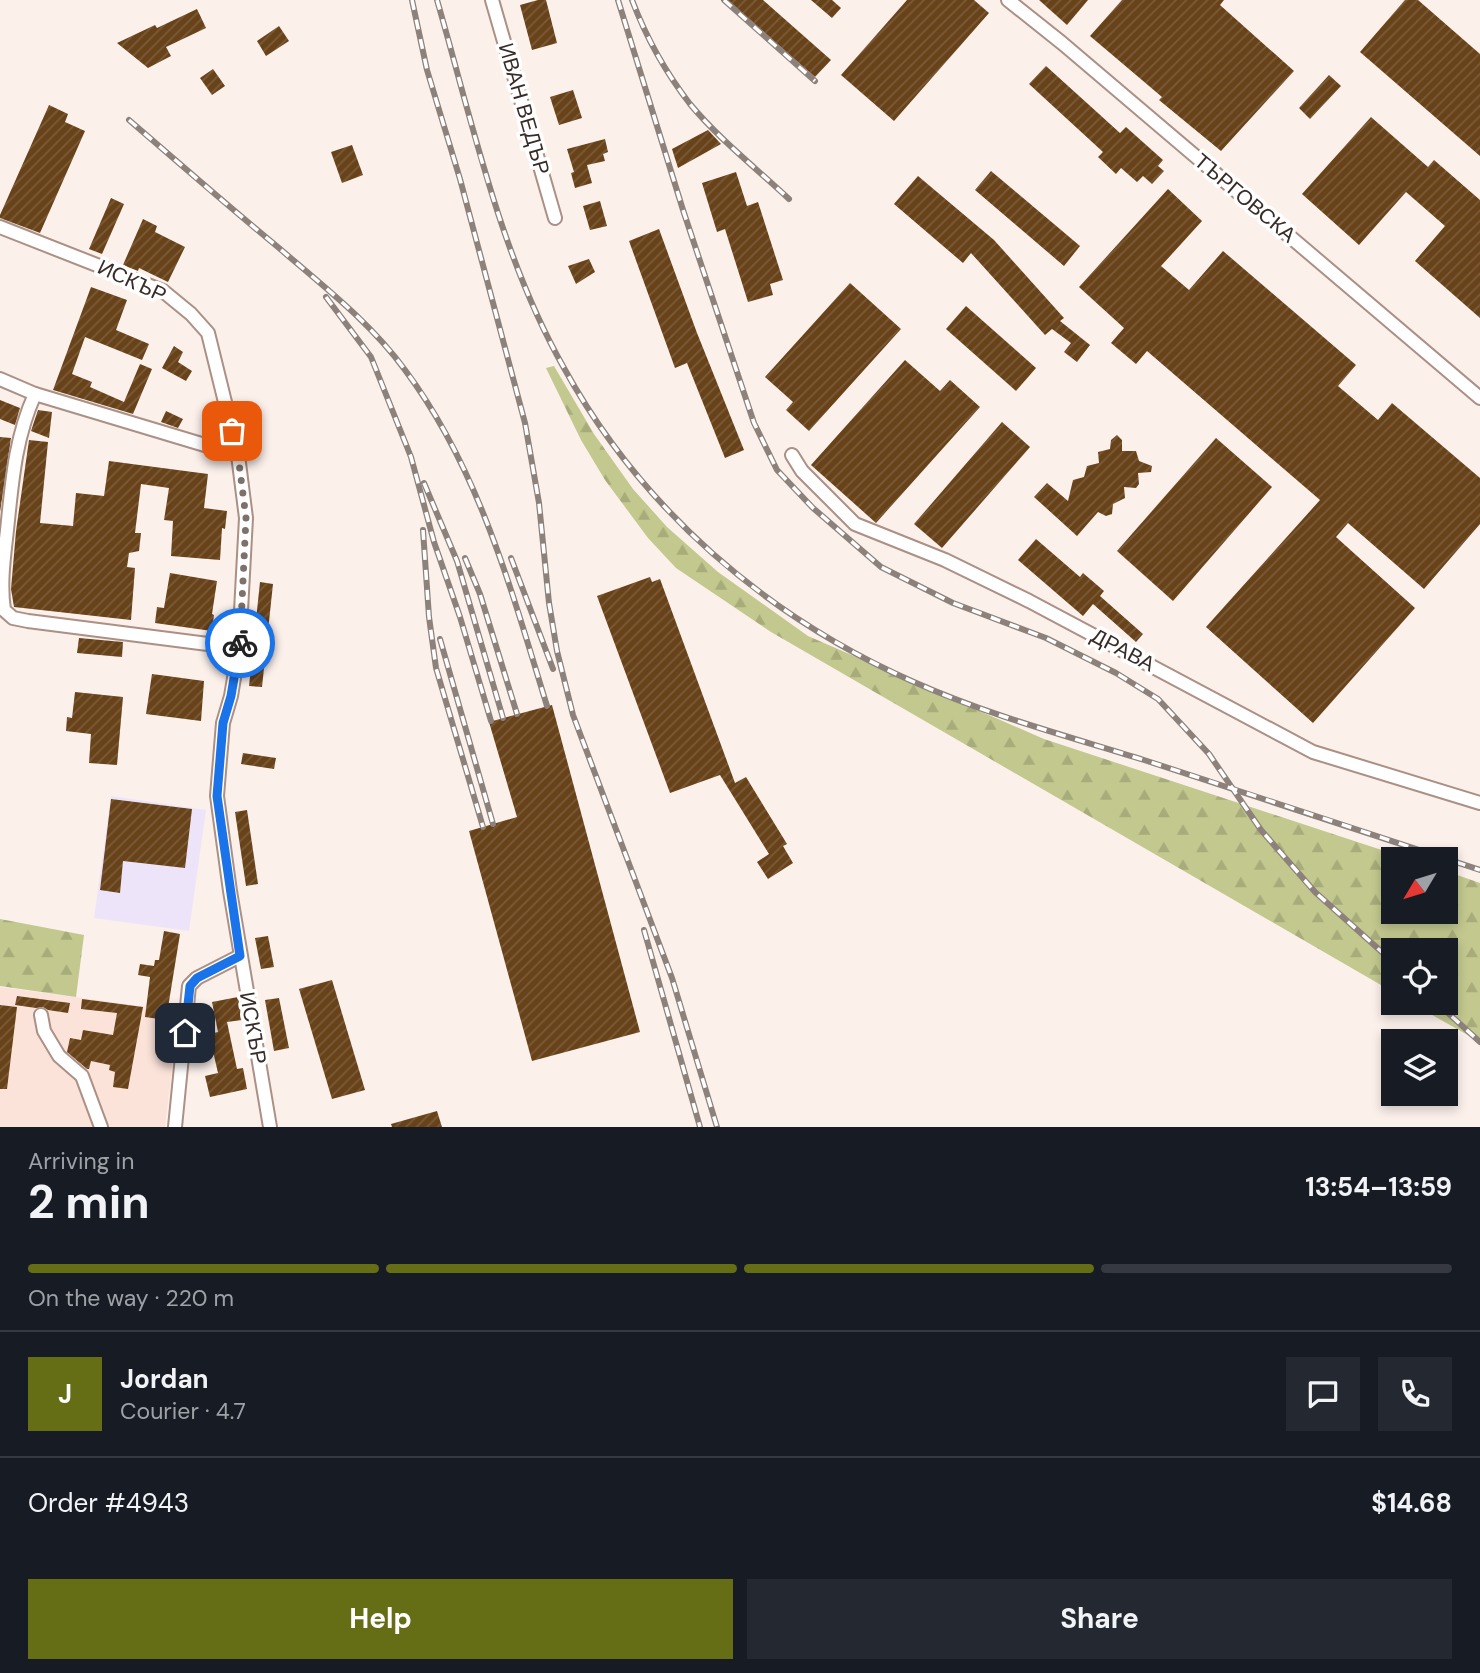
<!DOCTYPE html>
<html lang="en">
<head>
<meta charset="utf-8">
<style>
	body { margin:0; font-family:"DM Sans",sans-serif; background:#242831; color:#f1f3f6; height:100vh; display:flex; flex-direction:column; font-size:26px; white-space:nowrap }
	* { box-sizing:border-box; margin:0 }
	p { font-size:23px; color:#9ea1a6 }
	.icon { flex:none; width:38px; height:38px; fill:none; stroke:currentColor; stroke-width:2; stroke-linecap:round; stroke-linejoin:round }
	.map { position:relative; height:1127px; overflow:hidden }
	.side { display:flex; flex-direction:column; background:#171b24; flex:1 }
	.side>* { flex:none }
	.needle { width:46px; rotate:232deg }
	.fabs { position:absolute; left:1381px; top:847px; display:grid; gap:14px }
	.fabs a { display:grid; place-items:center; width:77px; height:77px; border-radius:0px; background:#171b24; box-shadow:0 4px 10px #0003; font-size:35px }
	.pin { position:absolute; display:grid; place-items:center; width:60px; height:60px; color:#fff; margin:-30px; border-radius:14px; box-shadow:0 4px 10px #0006 }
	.courier { position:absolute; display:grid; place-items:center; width:70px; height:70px; margin:-35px; border:5px solid #1a73e8; border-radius:50%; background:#fff; color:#222; box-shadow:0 2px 9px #0007 }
	.headline em { font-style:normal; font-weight:700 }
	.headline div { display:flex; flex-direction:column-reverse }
	.headline { display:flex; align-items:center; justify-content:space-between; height:119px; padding:0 28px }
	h1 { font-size:46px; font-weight:700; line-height:52px }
	.bar { display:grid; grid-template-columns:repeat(4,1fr); gap:10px 7px; align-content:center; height:84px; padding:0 28px }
	.bar i { height:9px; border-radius:5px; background:#363941 }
	.bar .selected { background:#656e15 }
	.bar p { grid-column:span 4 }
	.line { display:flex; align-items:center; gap:18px; padding:0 28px; border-top:2px solid #363941 }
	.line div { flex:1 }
	.round { display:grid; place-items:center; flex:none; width:74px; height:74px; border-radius:0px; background:#242831 }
	.action { display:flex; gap:14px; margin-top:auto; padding:14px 28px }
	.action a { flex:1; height:80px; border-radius:0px; background:#656e15; color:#fff; font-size:28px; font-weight:700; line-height:80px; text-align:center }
	.action a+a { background:#242831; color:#f1f3f6 }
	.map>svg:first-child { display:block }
	.education { fill:#eee4f9 }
	.medical { fill:#fce3da }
	.forest { fill:url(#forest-firs) }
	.building { fill:url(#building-hatch) }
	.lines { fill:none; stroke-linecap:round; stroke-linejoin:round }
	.minor-casing { stroke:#ab9085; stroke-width:16 }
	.minor { stroke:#fff; stroke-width:12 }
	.rail-casing { stroke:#8d817c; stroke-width:6 }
	.rail { stroke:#fff; stroke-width:3.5; stroke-dasharray:10; stroke-linecap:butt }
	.done { stroke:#7d716c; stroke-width:7; stroke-dasharray:0 12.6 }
	.route { stroke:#1a73e8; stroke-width:9 }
	.labels { text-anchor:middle; stroke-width:7; stroke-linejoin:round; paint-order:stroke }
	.street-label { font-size:21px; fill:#382c28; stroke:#fff }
</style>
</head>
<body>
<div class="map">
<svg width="1480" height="1127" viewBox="0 0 1480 1127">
	<defs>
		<pattern id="forest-firs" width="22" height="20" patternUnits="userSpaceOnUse" patternTransform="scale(1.75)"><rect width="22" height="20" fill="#c2c88e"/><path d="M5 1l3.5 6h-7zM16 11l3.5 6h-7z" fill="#a7ac7a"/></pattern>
		<pattern id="building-hatch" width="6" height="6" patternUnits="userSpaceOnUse" patternTransform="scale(1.75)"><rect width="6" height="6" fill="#684219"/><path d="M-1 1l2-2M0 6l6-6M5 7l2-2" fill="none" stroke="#7a5b3a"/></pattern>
	</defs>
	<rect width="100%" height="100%" fill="#fcf0eb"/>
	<path class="education" d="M111,796L206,810L189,931L94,918Z"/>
	<path class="medical" d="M0,987L179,1011L165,1127H0Z"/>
	<g class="forest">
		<path d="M554,366L594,434L633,489L667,527L718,572L808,636L1044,739L1409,859H1393V912H1446V871L1480,883V1042L1411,1003H1446V950H1393V992L771,632L676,568L648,538L605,480L581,440L546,368Z"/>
		<path d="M0,919L84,935L76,997L0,986Z"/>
	</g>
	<g class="building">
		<path d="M538,0H546L557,43L532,50L520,5Z"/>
		<path d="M727,0H763L831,60L815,77Z"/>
		<path d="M811,0H832L841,8L832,18Z"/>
		<path d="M907,0H974L989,13L894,121L841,75Z"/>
		<path d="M1039,0H1088L1067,25Z"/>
		<path d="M1122,0H1224L1220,5L1294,71L1221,151L1159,100L1162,97L1090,36Z"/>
		<path d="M1405,0H1418L1480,54V156L1360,52Z"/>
		<path d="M197,9L206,28L166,47L171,56L148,68L117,43L155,25L157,28Z"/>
		<path d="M279,26L289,41L266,56L257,41Z"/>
		<path d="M1046,66L1120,133L1126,127L1163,160L1158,166L1164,171L1152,184L1143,176L1137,182L1121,168L1116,174L1098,157L1103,152L1029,84Z"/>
		<path d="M213,69L225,86L212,95L200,78Z"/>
		<path d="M1329,75L1341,86L1310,119L1299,108Z"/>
		<path d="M573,90L582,118L559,125L550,97Z"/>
		<path d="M49,105L68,114L65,122L85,131L40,233L0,218V215Z"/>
		<path d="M1371,117L1428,167L1434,160L1480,200V318L1415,261L1445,226L1406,192L1359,245L1302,194Z"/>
		<path d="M708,130L721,144L678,168L672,149Z"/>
		<path d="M605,139L608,152L603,154L605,161L587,165L592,183L575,188L571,173L574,172L567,149Z"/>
		<path d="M352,145L363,175L342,183L331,152Z"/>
		<path d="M991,171L1080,246L1064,266L975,190Z"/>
		<path d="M736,172L747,206L758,202L783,280L770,284L773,295L748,302L725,229L717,232L702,183Z"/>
		<path d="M918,176L994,240L1064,318L1060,321L1090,345L1077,362L1064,352L1071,343L1052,329L1045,335L971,253L963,263L894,204Z"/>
		<path d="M1168,189L1202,221L1161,266L1189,290L1223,251L1356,365L1338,386L1378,420L1392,403L1480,478V524L1424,589L1348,523L1336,537L1415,608L1313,723L1206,627L1320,500L1147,351L1136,364L1111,343L1124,328L1079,287Z"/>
		<path d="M111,198L124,204L102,254L89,249Z"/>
		<path d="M600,201L607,226L590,230L583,206Z"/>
		<path d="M143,219L157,226L155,232L185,247L168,282L139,268L138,271L123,265Z"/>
		<path d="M659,229L697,333L744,450L725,458L687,363L675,368L629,241Z"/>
		<path d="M589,259L595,272L576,284L568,266Z"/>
		<path d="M850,283L901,329L809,431L786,410L793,402L765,377Z"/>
		<path d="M91,287L127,300L116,330L149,344L142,360L85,337L72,374L92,382L90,387L124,402L140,364L152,369L133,414L53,390Z"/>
		<path d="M966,306L1036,368L1016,391L946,329Z"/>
		<path d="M174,346L183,352L178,362L192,371L186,381L162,368Z"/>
		<path d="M905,360L940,391L950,380L980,407L876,523L811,465Z"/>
		<path d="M0,400L20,408L15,425L0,419Z"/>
		<path d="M38,410L52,412L49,438L31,431Z"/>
		<path d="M166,411L183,419L178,428L161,422Z"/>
		<path d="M1002,422L1030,447L942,548L914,524Z"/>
		<path d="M1117,435L1122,440V451H1136L1139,461L1152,466L1151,472L1138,473L1139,484L1136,488L1124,487L1125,498L1113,504L1112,514L1106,516L1098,512L1077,536L1034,497L1047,483L1068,501L1073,480L1084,477L1087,466L1099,463L1098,452L1110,449L1111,440Z"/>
		<path d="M0,437L11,438L0,512Z"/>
		<path d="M1216,438L1272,487L1173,601L1117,551Z"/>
		<path d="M29,440L48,442L40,523L73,526L76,493L104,496L109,461L208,474L204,508L227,511L225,529L222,528L220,560L171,556L173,521L164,520L169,488L141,484L135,533H141L139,551L129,553L127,567L135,568L131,620L14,607L11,589L16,531Z"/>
		<path d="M1036,539L1080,577L1083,573L1104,591L1100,596L1143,634L1136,642L1093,604L1083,616L1018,560Z"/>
		<path d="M170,573L217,581L212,614L214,615L212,631L155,623L157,607L164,608Z"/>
		<path d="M650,577L652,582L660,579L735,783L746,777L787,844L783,846L793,863L768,879L757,862L769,854L720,775L670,793L597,596Z"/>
		<path d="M260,582L273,584L262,687L249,686Z"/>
		<path d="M79,638L123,642L122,657L77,653Z"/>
		<path d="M152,674L204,681L201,721L146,714Z"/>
		<path d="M75,692L123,697L117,765L89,763L91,734L66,731L67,717L72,718Z"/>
		<path d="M552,705L640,1032L532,1061L469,831L517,817L489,722Z"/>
		<path d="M243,753L276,758L274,769L241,764Z"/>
		<path d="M111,799L192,809L185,868L123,861L120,893L100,890Z"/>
		<path d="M247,810L258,884L246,886L235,812Z"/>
		<path d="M164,931L180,934L166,1020L145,1017L150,977L138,975L140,964L154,966L155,960H159Z"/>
		<path d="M268,936L274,967L261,969L255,938Z"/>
		<path d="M332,980L365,1090L332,1099L299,989Z"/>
		<path d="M17,996L70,1003L68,1013L48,1010L43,1007L36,1008L15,1005Z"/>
		<path d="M238,997L242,1020L227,1022L237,1069L243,1068L247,1089L210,1097L205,1076L218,1073L209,1034L218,1032L212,1002Z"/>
		<path d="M279,998L289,1048L274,1051L265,1000Z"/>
		<path d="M82,999L143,1007L128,1089L113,1087L115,1072L109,1070L110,1065L91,1061L89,1069H87L67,1052L70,1038L81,1040L83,1030L113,1035L117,1013L81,1009Z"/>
		<path d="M0,1005L17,1007L7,1089H0Z"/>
		<path d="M437,1111L442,1127H392L391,1124Z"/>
	</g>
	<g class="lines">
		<g class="minor-casing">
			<g id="minor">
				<path d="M492,0L555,218"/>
				<path d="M1008,0L1062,43L1480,398"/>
				<path d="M0,227L163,291L191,314L208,333L238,455L246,518L239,648L231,696L223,723L217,796L230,891L270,1127"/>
				<path d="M0,379L35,394L238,455"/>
				<path d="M35,394C15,438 12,482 7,530C4,557 0,583 4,610L13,618L28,621L239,648"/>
				<path d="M792,455L802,471L855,524L945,560L1029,601L1313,752L1480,803"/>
				<path d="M41,1015L44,1031L59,1056L82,1076L101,1127"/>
				<path d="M175,1127L189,986L197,978L240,956"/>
			</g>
		</g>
		<use href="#minor" class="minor"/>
		<g class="rail-casing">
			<g id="rail">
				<path d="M412,0L427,70L460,179L525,423L539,503L549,603L557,651L573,715L672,978L717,1127"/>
				<path d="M437,0C473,124 500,255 564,368C642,510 767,617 914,682C988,715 1067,736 1144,760C1256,796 1368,833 1480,870"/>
				<path d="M618,0L683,210L754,423L777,470L813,508L881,567L953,603L1046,638L1116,673L1158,699L1209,754L1261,830L1315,892L1393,962"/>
				<path d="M632,0C646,37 666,73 690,104C719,139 756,168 789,199"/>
				<path d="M724,0L815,81"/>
				<path d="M129,120C179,163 228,206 279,248C323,286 370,322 405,370C479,469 511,589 547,706"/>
				<path d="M326,297L371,357L411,457L434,542L460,617L491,721"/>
				<path d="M424,483L457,561L503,718"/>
				<path d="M423,530L429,617L436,668L483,827"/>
				<path d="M465,558L480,594L517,714"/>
				<path d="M511,558L553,669"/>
				<path d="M440,639L493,824"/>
				<path d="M644,930L700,1127"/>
				<path d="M1437,1003L1480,1042"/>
			</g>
		</g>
		<use href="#rail" class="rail"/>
	</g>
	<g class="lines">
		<path class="done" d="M232,431L238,455L246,518L240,643"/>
		<path class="route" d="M185,1033L190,986L197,978L240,956L217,796L223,723L231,696L240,643"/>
	</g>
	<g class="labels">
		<g class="street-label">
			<text transform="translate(524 109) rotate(74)" y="7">ИВАН ВЕДЪР</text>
			<text transform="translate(1245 198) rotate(40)" y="7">ТЪРГОВСКА</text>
			<text transform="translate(132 281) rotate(25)" y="7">ИСКЪР</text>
			<text transform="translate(1123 650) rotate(28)" y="7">ДРАВА</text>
			<text transform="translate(253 1028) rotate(80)" y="7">ИСКЪР</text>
		</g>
	</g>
</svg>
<div class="fabs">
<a><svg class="needle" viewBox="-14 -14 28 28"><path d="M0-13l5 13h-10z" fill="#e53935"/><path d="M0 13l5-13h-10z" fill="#9ea1a6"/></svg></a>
<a><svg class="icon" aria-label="locate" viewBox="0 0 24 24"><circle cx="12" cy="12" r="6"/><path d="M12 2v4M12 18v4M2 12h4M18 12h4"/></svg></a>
<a><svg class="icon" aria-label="layers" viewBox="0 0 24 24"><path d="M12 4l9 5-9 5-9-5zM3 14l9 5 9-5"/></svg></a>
</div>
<div class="pin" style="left:232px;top:431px;background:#ea580c"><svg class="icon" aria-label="bag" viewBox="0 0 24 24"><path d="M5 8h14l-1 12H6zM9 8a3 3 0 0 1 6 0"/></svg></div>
<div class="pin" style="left:185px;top:1033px;background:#1f2937"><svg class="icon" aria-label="home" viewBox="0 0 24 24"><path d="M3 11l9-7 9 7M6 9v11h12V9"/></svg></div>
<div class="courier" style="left:240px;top:643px"><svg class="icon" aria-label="bike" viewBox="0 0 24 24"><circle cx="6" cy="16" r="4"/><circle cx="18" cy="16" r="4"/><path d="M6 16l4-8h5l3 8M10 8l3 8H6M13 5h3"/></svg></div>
</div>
<section class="side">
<div class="headline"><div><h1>2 min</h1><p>Arriving in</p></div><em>13:54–13:59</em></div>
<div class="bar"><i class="selected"></i><i class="selected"></i><i class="selected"></i><i></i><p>On the way · 220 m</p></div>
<div class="line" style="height:126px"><b class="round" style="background:#656e15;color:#fff">J</b><div><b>Jordan</b><p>Courier · 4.7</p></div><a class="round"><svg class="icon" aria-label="chat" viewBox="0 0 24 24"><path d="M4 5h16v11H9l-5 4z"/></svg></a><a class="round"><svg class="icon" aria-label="phone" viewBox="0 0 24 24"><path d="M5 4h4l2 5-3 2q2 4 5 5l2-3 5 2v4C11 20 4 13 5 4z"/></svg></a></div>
<div class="line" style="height:91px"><div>Order #4943</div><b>$14.68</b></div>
<div class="action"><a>Help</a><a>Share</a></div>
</section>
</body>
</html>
